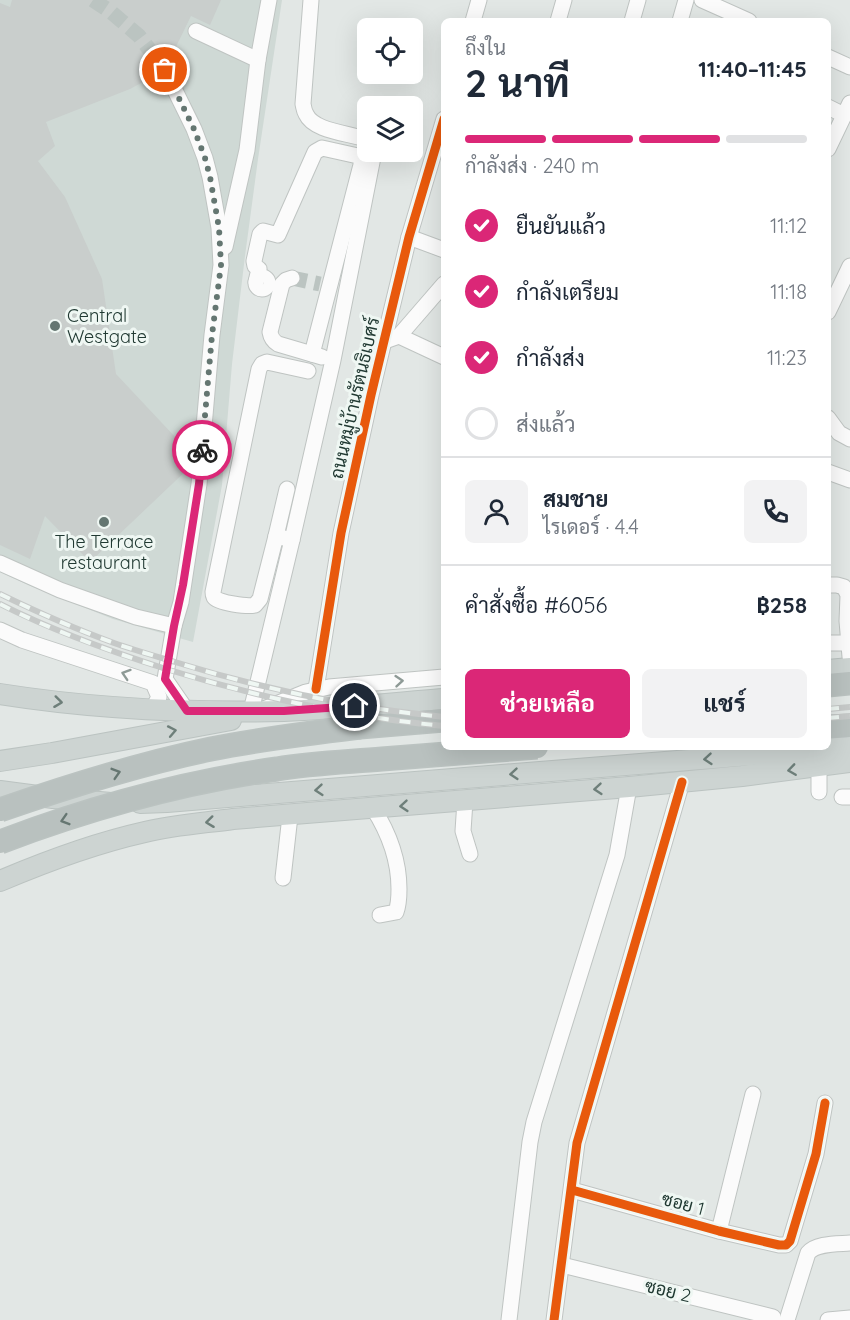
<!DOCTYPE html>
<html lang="th">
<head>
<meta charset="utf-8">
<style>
	body { margin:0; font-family:Quicksand,Sarabun,sans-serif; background:#f2f2f3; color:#1f2937; height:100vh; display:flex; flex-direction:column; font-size:22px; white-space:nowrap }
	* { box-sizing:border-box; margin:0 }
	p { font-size:20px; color:#747a83 }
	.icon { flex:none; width:33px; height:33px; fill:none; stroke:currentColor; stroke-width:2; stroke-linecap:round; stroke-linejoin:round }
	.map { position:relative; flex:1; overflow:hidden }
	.panel { position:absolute; left:441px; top:18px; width:390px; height:732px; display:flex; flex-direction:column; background:#fff; border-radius:9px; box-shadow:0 6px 24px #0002 }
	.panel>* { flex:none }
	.buttons { position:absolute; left:357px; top:18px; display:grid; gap:12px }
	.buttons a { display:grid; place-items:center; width:66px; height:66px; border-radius:9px; background:#fff; box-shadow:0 6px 24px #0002; font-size:30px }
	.pin { position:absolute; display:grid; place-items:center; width:51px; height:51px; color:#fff; margin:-26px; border:3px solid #fff; border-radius:50%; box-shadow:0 2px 6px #0007 }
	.courier { position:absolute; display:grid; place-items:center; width:60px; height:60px; margin:-30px; border:4px solid #db2777; border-radius:50%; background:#fff; color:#222; box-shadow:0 2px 8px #0007 }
	.overview em { font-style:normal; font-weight:700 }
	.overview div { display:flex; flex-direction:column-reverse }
	.overview { display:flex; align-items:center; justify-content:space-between; height:102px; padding:0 24px }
	h1 { font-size:39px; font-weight:700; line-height:45px }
	.bar { display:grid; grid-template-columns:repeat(4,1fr); gap:9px 6px; align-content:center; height:72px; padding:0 24px }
	.bar i { height:8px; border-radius:4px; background:#e0e1e3 }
	.bar .active { background:#db2777 }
	.bar p { grid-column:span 4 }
	.line { display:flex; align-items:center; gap:15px; padding:0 24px; border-top:2px solid #e0e1e3 }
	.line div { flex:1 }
	.round { display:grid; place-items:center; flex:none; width:63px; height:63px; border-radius:9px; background:#f2f2f3 }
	ol { padding:0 24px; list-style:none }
	li { display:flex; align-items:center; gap:18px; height:66px }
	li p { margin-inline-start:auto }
	li .icon { padding:6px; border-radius:50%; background:#db2777; color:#fff; stroke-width:4 }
	li:last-child { color:#747a83 }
	li i { width:33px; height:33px; border:3px solid #e0e1e3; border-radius:50% }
	.primary-button { display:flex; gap:12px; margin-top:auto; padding:12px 24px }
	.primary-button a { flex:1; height:69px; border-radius:9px; background:#db2777; color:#fff; font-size:24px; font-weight:700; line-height:69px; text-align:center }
	.primary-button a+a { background:#f2f2f3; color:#1f2937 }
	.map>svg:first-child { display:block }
	.built { fill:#cfd9d5 }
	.building { fill:#c9cecc }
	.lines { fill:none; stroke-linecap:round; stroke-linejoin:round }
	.minor-tunnel { stroke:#bbc4c1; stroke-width:15; stroke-dasharray:15 8; stroke-linecap:butt }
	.minor-casing { stroke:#bfc4c2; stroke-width:17 }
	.major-casing { stroke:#bbc3c1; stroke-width:22 }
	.highway-casing { stroke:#bbc3c1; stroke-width:25 }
	.minor { stroke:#fbfbfb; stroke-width:15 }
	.major { stroke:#cdd4d2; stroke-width:20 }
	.highway { stroke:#b9c1bf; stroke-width:22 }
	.rail-casing { stroke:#c6c9c8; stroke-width:6 }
	.rail { stroke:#eff7f3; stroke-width:4; stroke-dasharray:11; stroke-linecap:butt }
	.highway-bridge-casing { stroke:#bbc3c1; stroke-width:25; stroke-linecap:butt }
	.highway-bridge { stroke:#b9c1bf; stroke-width:22 }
	.cycleway-casing { stroke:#eff7f3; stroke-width:13 }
	.cycleway { stroke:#e8590c; stroke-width:9 }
	.oneway { stroke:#8e9a96 }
	.oneway2 { stroke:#6e7f7a }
	.oneway3 { stroke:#657671 }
	.done { stroke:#647671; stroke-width:6; stroke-dasharray:0 10.8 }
	.route { stroke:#db2777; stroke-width:8 }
	.poi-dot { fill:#647671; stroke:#eff7f3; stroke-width:2 }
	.labels { text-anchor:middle; stroke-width:6; stroke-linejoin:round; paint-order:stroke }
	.poi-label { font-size:18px; fill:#203932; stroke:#eff7f3; text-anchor:start }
	.street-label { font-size:18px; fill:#203932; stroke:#eff7f3 }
</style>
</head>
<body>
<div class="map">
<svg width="850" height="1320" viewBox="0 0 850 1320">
	<rect width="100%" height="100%" fill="#e2e7e5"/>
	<path class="built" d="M0,0H282L258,159L245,256L232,364L222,485L193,642L113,619L28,585L0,572Z"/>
	<path class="building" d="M12,0H221L210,25L191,16L169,61H161L157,65L155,70L156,75L130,89L46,122L55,146L38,161L65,197L102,279L116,374L192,455L191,466L90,562L45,516L30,559L0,545V3L10,7Z"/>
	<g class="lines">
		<g class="minor-tunnel">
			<path d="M93,0L111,12L139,36L165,70"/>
			<path d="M292,278L320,284"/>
		</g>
		<g class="minor-casing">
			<g id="minor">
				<path d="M311,0L303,104C304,108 304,111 306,114C314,132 351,133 368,140"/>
				<path d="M702,0L749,21"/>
				<path d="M473,21L479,0"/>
				<path d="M558,21L564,0"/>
				<path d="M632,21L638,0"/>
				<path d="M680,21L686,0"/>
				<path d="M196,31L258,60"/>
				<path d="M828,57L850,67"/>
				<path d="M165,70L194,129L205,158L210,177L219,228L221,265L212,335L199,484L181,602L174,626L165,679L187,711"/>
				<path d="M828,107L844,115"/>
				<path d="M828,149L850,103"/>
				<path d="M409,237L444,250"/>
				<path d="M225,247L247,150L258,60L269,0"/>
				<circle cx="262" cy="283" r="6"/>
				<path d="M292,278L286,280L282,284L270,332C271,338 273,341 278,344L322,357"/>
				<path d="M256,282L259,269L255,266L254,261L260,234L263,231L278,235L315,152L322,148L358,156L361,160V165L312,354"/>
				<path d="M828,312L850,266"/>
				<path d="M399,336L444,357"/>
				<path d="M385,341L399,336L444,284"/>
				<path d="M828,418L839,433L850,439"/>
				<path d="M828,472L850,480"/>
				<path d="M276,536L287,489"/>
				<path d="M292,540L276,536L260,599L255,605C248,607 218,603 214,597C213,595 213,593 213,592L259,369L262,364L267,362L308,371"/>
				<path d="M0,563L60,590L136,617L174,626"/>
				<path d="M828,585H837L844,587L848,595L847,621L850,657"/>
				<path d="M0,630L22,640L153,683L159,697L152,710"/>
				<path d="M828,643H848"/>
				<path d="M316,689L341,533L371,395L409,237L444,119"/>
				<path d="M264,709L306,692L329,687L444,677"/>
				<path d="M251,711L292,540L333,360L374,152"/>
				<path d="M819,792V767"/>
				<path d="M842,797H850"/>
				<path d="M465,801L463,831L470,854"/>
				<path d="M373,808C389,833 399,859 399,889C399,897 399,904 396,912L380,915"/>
				<path d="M283,878L290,816"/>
				<path d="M572,1190L719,1231L779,1245H786L790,1241L816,1154L825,1103"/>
				<path d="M719,1231L753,1094"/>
				<path d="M562,1265L773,1317"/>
				<path d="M509,1320L530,1142L534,1122L617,855L629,787"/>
				<path d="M554,1320L577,1143L682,782"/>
				<path d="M787,1320L808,1253C816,1243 837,1244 850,1243"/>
				<path d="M828,1320L850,1318"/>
			</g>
		</g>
		<g class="major-casing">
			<g id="major">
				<path d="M828,670L850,668"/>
				<path d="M0,694C94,709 188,713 284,711C337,709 391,703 444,699"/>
				<path d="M0,761L52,753L231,720"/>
				<path d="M0,791L53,798L111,803"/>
				<path d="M140,803L167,802L850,747"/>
				<path d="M0,881C47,861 96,843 145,832C174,825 204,823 233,819L629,787L742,776L850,762"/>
			</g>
		</g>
		<g class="highway-casing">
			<g id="highway">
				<path d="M828,685L850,683"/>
				<path d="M360,727L444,720"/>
				<path d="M828,727L850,726"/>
			</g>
		</g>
		<use href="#minor" class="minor"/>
		<use href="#major" class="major"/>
		<use href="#highway" class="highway"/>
		<g class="rail-casing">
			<g id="rail">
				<path d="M0,594C37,612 75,629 114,643C134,650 155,656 175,662C263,689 353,708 444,717"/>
				<path d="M0,604C53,631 109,651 166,669C257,697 350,717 444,726"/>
				<path d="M828,709L850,707"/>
				<path d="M828,718L850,716"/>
			</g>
		</g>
		<use href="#rail" class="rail"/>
		<g class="highway-bridge-casing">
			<g id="highway-bridge">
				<path d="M0,810C69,786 139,764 211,749C260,739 310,733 360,727"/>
				<path d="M0,842C87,809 185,782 277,769C312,763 347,762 382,759C433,755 485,751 537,747"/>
			</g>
		</g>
		<use href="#highway-bridge" class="highway-bridge"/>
		<g class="cycleway-casing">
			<g id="cycleway">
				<path d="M316,689L341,533L371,395L409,237L444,119"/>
				<path d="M572,1190L719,1231L779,1245H786L790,1241L816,1154L825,1103"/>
				<path d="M554,1320L577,1143L682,782"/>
			</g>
		</g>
		<use href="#cycleway" class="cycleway"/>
	</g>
	<defs><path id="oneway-chevron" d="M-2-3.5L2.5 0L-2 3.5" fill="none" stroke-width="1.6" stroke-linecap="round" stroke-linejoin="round" transform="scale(1.5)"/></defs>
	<g class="oneway">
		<use href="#oneway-chevron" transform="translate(126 674) rotate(-162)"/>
		<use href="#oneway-chevron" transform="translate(399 681) rotate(-5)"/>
	</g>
	<g class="oneway2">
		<use href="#oneway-chevron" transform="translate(58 702) rotate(7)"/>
		<use href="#oneway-chevron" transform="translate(172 731) rotate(-11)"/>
		<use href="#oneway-chevron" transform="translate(708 759) rotate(175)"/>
		<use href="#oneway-chevron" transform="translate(792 770) rotate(172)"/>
		<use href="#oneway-chevron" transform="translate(514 774) rotate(175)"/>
		<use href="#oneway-chevron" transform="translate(598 789) rotate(175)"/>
		<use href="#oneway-chevron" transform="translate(319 790) rotate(175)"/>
		<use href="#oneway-chevron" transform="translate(404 806) rotate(175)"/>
		<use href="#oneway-chevron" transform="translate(210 822) rotate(173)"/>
	</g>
	<g class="oneway3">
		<use href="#oneway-chevron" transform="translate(116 773) rotate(-17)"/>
		<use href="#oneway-chevron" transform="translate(65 820) rotate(163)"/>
	</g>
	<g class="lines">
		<path class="done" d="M165,70L194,129L205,158L210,177L219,228L221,265L212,335L202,450"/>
		<path class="route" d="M202,450L199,484L183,585L174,626L165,679L187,711H284L355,706"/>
	</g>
	<g class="poi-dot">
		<circle cx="55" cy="326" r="6"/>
		<circle cx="104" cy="522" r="6"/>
	</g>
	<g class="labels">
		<g class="poi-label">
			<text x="67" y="322">Central<tspan x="67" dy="21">Westgate</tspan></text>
			<text x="104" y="548" text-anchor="middle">The Terrace<tspan x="104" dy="21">restaurant</tspan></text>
		</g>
		<g class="street-label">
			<text transform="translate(355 398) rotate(-77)" y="6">ถนนหมู่บ้านรัตนธิเบศร์</text>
			<text transform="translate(683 1204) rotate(15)" y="6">ซอย 1</text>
			<text transform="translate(668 1291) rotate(14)" y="6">ซอย 2</text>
		</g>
	</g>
</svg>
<div class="buttons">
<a><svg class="icon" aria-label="locate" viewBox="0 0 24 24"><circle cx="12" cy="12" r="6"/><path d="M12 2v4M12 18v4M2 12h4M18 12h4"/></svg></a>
<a><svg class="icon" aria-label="layers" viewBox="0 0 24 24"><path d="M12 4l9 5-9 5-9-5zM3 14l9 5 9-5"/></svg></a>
</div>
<div class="pin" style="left:165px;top:70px;background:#ea580c"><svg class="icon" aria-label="bag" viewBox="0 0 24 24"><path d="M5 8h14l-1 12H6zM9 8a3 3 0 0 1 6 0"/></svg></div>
<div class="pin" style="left:355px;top:706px;background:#1f2937"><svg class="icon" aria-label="home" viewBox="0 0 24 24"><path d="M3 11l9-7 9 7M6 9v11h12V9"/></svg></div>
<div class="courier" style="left:202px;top:450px"><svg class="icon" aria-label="bike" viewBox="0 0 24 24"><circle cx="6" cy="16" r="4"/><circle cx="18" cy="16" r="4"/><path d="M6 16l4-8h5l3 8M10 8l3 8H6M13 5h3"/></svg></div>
<section class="panel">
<div class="overview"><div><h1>2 นาที</h1><p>ถึงใน</p></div><em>11:40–11:45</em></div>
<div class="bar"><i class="active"></i><i class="active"></i><i class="active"></i><i></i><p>กำลังส่ง · 240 m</p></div>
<ol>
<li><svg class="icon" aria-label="check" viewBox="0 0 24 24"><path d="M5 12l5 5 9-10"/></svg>ยืนยันแล้ว<p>11:12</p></li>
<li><svg class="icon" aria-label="check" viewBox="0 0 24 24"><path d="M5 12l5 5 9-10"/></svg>กำลังเตรียม<p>11:18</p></li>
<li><svg class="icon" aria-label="check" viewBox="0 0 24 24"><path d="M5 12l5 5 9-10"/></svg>กำลังส่ง<p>11:23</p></li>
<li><i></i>ส่งแล้ว</li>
</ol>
<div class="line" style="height:108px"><a class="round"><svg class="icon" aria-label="person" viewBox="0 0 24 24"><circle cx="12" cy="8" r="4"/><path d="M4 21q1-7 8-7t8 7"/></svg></a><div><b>สมชาย</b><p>ไรเดอร์ · 4.4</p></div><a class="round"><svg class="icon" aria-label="phone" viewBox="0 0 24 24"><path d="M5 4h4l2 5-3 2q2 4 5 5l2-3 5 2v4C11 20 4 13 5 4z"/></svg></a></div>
<div class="line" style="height:78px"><div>คำสั่งซื้อ #6056</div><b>฿258</b></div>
<div class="primary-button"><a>ช่วยเหลือ</a><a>แชร์</a></div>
</section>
</div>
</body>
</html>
